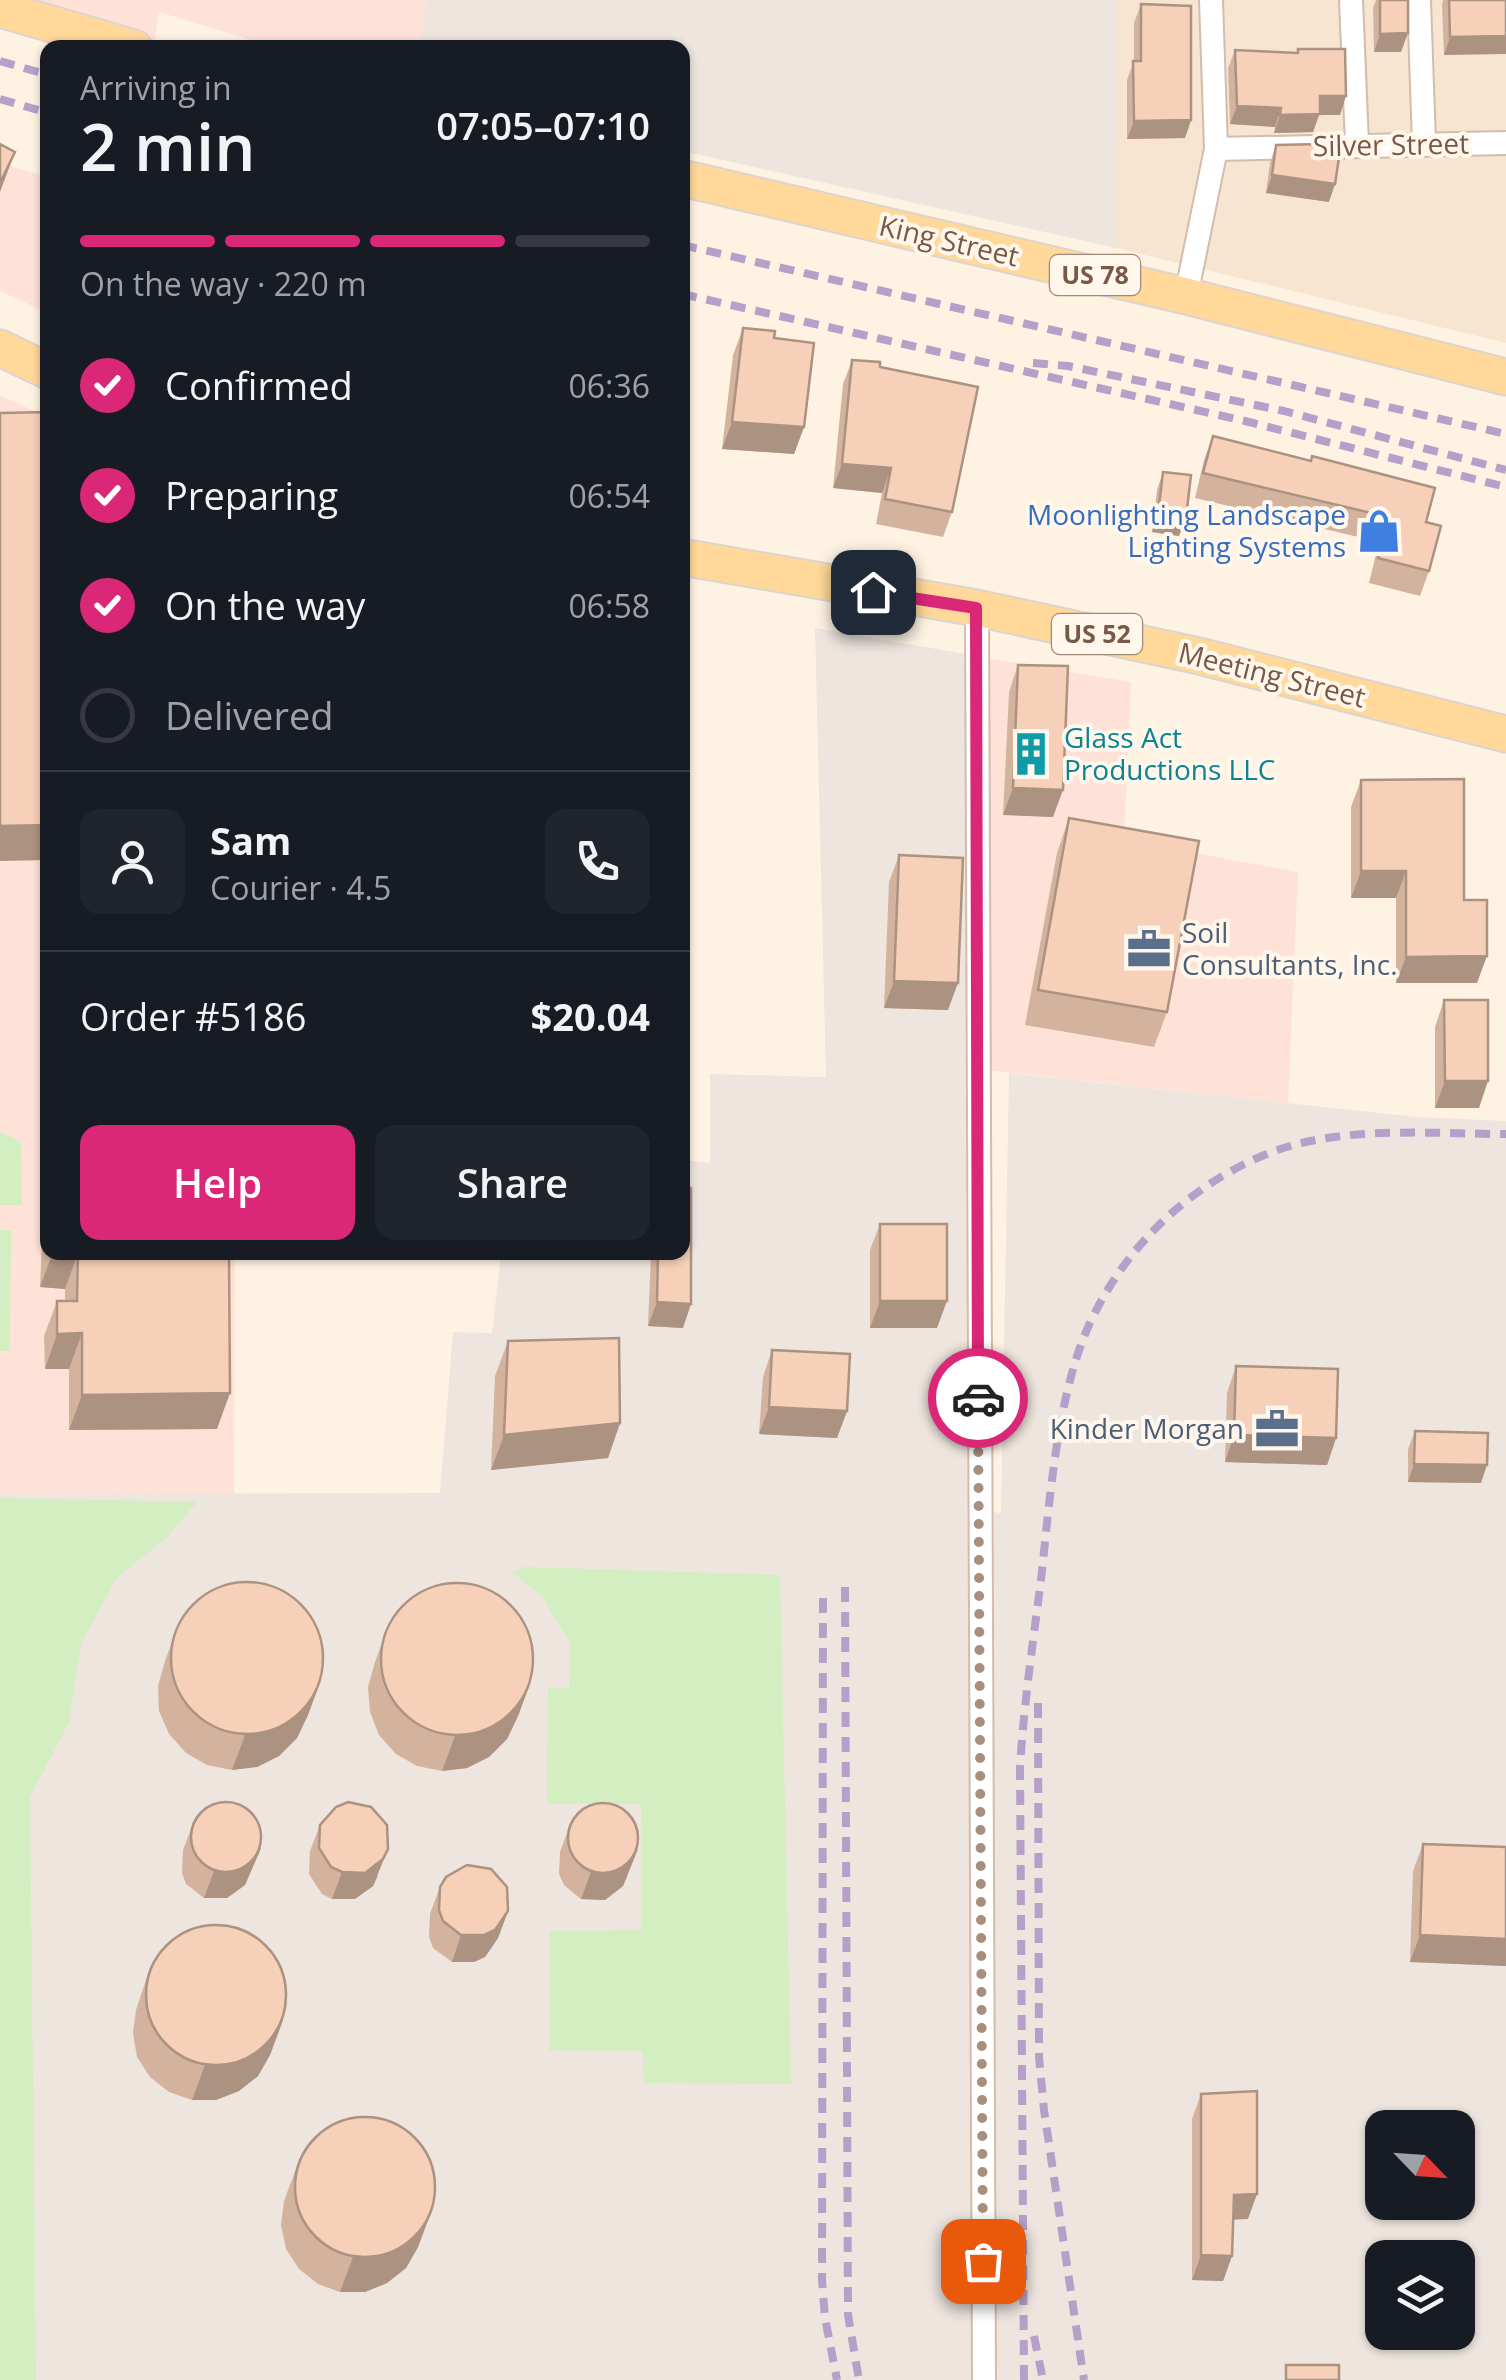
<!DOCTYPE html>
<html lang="en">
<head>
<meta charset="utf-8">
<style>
	body { margin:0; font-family:"Open Sans",sans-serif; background:#20242c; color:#f1f3f6; height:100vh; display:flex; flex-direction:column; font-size:38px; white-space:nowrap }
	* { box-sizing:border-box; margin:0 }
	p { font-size:32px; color:#9ea1a6 }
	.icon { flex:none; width:55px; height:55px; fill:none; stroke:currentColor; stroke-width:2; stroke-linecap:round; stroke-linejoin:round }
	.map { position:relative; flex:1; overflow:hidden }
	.panel { position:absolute; left:40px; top:40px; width:650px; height:1220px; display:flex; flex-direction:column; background:#171b24; border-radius:20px; box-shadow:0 2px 8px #0004 }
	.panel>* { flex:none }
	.needle { width:65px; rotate:115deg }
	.buttons { position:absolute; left:1365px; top:2110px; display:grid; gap:20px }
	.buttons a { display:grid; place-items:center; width:110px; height:110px; border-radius:20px; background:#171b24; box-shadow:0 2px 8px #0004; font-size:50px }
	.pin { position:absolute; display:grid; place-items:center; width:85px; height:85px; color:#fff; margin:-42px; border-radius:20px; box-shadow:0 5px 15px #0006 }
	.courier { position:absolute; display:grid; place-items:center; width:100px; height:100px; margin:-50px; border:8px solid #db2777; border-radius:50%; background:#fff; color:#222; box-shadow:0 2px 12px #0007 }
	.summary em { font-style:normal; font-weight:600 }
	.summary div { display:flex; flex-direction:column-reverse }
	.summary { display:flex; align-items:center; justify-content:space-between; height:170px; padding:0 40px }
	h1 { font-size:65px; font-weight:600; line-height:75px }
	.bar { display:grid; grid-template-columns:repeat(4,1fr); gap:15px 10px; align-content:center; height:120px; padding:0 40px }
	.bar i { height:12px; border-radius:8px; background:#363941 }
	.bar .active { background:#db2777 }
	.bar p { grid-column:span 4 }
	.line { display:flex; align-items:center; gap:25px; padding:0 40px; border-top:2px solid #363941 }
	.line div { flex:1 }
	.round { display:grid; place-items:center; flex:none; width:105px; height:105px; border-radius:20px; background:#20242c }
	ol { padding:0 40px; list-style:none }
	li { display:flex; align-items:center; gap:30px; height:110px }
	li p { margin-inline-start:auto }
	li .icon { padding:10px; border-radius:50%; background:#db2777; color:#fff; stroke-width:4 }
	li:last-child { color:#9ea1a6 }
	li i { width:55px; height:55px; border:5px solid #363941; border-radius:50% }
	.cta { display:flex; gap:20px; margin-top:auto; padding:20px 40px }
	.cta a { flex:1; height:115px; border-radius:20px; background:#db2777; color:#fff; font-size:40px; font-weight:600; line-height:115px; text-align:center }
	.cta a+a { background:#20242c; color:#f1f3f6 }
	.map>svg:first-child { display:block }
	.residential { fill:#f7e5d1 }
	.commercial { fill:#ffe2d7 }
	.industrial { fill:#ede5de; fill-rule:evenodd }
	.green { fill:#d3eec0 }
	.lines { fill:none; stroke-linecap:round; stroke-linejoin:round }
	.street-casing { stroke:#d3bcab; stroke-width:26 }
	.primary-casing { stroke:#dcd4cf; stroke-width:39 }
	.street { stroke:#fff; stroke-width:22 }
	.primary { stroke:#ffd89a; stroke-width:35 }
	.rail { stroke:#b6a0c9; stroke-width:8; stroke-dasharray:15 10; stroke-linecap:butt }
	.wall { fill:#d4b39e }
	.shaded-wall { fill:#ac9281 }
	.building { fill:#f6d0b8; stroke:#ac9281; stroke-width:2.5 }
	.done { stroke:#a88e7d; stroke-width:10; stroke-dasharray:0 18 }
	.route { stroke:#db2777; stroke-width:12 }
	.labels { text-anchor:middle; stroke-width:8; stroke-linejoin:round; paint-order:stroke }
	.shield { fill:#fff7ec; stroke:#a18878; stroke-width:2.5 }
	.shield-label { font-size:25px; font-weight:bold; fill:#795846 }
	.street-label { font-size:28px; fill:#795846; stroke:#fff7ec }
	.shop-label { font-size:28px; fill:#366cbe; stroke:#fff7ec; text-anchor:end }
	.culture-label { font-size:28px; fill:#0d838f; stroke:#fff7ec; text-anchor:start }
	.service-label { font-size:28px; fill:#4e5e75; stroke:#fff7ec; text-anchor:start }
</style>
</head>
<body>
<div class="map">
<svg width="1506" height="2380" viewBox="0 0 1506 2380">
	<rect width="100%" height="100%" fill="#fef3e3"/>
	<path class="residential" d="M1117,0H1506V343L1116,248Z"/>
	<g class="commercial">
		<path d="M0,0H426L419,48L275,47L159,12L154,47H134Z"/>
		<path d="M0,163L47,177V313L0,291Z"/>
		<path d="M0,395L47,417L48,1252L235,1253L234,1494H0Z"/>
		<path d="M977,656L1131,682L1124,840L1298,872L1288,1103L977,1069Z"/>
	</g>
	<g class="industrial">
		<path d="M426,0H1117L1116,248L683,151L682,48L419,47Z"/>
		<path d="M815,628L977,656L979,1500L969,1501L1001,1514L1009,1073L1417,1117L1506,1121V2380H0V1494L440,1493L453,1332L492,1333L501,1253L682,1252L683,1160L710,1163V1074L826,1077ZM1382,2128H1458V2202H1382ZM1382,2258H1458V2332H1382Z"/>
	</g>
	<g class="green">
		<path d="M0,1132L21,1142L22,1205H0Z"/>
		<path d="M0,1230H11L10,1351H0Z"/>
		<path d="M0,1498L197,1502L165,1539L118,1576L81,1643L69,1722L30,1797L36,2380H0Z"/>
		<path d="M524,1567L780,1575L791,2084L644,2083L643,2051L549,2050L550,1931L642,1930L641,1804H547L548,1688H569L570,1643L542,1596L512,1572Z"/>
	</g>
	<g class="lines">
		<g class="street-casing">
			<g id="street">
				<path d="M1351,0L1357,144"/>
				<path d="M1419,0L1424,143"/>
				<path d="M1216,149L1506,143"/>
				<path d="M1186,296L1216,149L1211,0"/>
				<path d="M977,608L984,2380"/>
			</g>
		</g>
		<g class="primary-casing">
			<g id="primary">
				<path d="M0,9L134,48"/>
				<path d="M682,178L1186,296L1506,377"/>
				<path d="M0,348L48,371"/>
				<path d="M682,557L977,608L1199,656L1506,734"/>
			</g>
		</g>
		<use href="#street" class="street"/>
		<use href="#primary" class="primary"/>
		<g class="rail">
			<path d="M0,61L48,75"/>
			<path d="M0,99L48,113"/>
			<path d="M682,245L1506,434"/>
			<path d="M682,294L1245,421L1506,487"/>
			<path d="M1033,363L1068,366L1284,411L1506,470"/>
			<path d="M845,1587L848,2315L859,2380"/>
			<path d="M823,1598L822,2280L825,2318L837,2380"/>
			<path d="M1038,1703L1039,2057L1044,2110L1084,2380"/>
			<path d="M1034,2336L1043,2380"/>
			<path d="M1024,2380L1020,1767C1024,1701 1034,1636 1042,1571C1050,1496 1058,1393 1089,1325C1125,1246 1191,1183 1272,1152C1344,1125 1431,1134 1506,1134"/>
		</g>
	</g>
	<g class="wall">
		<path d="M1376,0H1408L1401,52H1374L1373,8Z"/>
		<path d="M1443,0H1506L1444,55L1442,4Z"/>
		<path d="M1141,4L1191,120L1185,138L1127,139V80L1134,61V23Z"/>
		<path d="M1298,49L1340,115H1319L1313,132L1274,133L1275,127L1230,124L1228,68L1235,50L1296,53Z"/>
		<path d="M1276,145L1329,202L1266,193L1270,163Z"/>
		<path d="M743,328L774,338L804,427L794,454L722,449L733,355Z"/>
		<path d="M852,360L880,367L952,512L943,537L876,524L882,493L833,488L843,384Z"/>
		<path d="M1213,436L1426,522L1429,571L1420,596L1369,583L1379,542L1195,498L1204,460Z"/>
		<path d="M1163,472L1179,536L1152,532L1157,490Z"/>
		<path d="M1018,665L1053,817L1003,815L1009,692Z"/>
		<path d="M1361,780L1464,900L1477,983H1396V898H1351V807Z"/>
		<path d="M1069,818L1167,1012L1154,1047L1025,1025L1057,853Z"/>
		<path d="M899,855L948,1010L884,1008L889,882Z"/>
		<path d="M1444,1000L1479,1108H1435V1027Z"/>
		<path d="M48,1203V1252H229L217,1429L69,1430V1369H45L44,1336L57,1301H65V1289L40,1287L43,1216Z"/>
		<path d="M880,1224L937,1328H870V1250Z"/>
		<path d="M586,1252H682L683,1328L648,1326L651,1254L586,1255Z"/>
		<path d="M508,1341L620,1423L608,1458L491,1470L495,1376Z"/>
		<path d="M772,1350L847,1411L837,1438L759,1434L763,1377Z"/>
		<path d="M1236,1366L1336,1438L1327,1465L1225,1462L1227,1393Z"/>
		<path d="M1415,1431L1481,1483L1408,1482V1449Z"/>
		<path d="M178,1626L308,1715L297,1738L279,1756L257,1767L232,1770L207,1765L186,1753L169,1734L159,1711L158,1686L165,1661Z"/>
		<path d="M388,1627L531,1681L518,1716L507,1739L489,1757L467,1768L442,1771L417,1766L396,1754L379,1735L370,1712L368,1687L375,1662Z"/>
		<path d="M193,1824L261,1848L245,1885L227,1898H204L186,1884L182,1873L183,1850Z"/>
		<path d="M320,1825L378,1876L373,1886L355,1899H332L322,1894L309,1874L310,1851Z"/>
		<path d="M570,1825L628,1875L623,1886L605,1900L581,1899L564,1885L559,1874L560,1852Z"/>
		<path d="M1423,1844L1506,1847V1966L1410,1962L1413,1871Z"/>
		<path d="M440,1887L508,1911L498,1938L485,1957L474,1962H452L433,1948L429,1937L430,1914Z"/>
		<path d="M148,1974L283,2020L270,2055L258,2076L239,2091L216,2100H192L169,2092L150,2077L137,2057L133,2033L136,2010Z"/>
		<path d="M1201,2094L1248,2219H1233L1232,2256L1223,2281L1192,2280V2119Z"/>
		<path d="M297,2166L431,2212L418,2247L406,2268L387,2283L365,2292H340L318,2284L299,2269L286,2249L281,2225L284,2201Z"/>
	</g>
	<g class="shaded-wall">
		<path d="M1408,33L1401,52H1374L1380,34Z"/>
		<path d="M1506,36V54L1444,55L1450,37Z"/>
		<path d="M1320,96H1346L1340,115H1319L1313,132L1274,133L1280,115Z"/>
		<path d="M1237,106L1281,108L1275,127L1230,124Z"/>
		<path d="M1191,120L1185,138L1127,139L1134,121Z"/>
		<path d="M15,152L0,192V183Z"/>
		<path d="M1272,175L1335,184L1329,202L1266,193Z"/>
		<path d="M732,422L804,427L794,454L722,449Z"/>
		<path d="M842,464L891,468L882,493L833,488Z"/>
		<path d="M1158,514L1186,518L1179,536L1152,532Z"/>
		<path d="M1013,788L1063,790L1053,817L1003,815Z"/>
		<path d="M48,825V860L0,861V826Z"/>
		<path d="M1361,871H1406L1396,898H1351Z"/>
		<path d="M1487,956L1477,983H1396L1406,957Z"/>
		<path d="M894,981L958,983L948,1010L884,1008Z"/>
		<path d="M1445,1081H1488L1479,1108H1435Z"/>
		<path d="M53,1252L78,1253L65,1289L40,1287Z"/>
		<path d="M586,1252H651L586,1255Z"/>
		<path d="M880,1301H947L937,1328H870Z"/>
		<path d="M657,1302L691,1304L683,1328L648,1326Z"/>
		<path d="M82,1333L69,1369H45L57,1334Z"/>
		<path d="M230,1393L217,1429L69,1430L82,1395Z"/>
		<path d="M769,1407L847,1411L837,1438L759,1434Z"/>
		<path d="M620,1423L608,1458L491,1470L504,1435Z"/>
		<path d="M1234,1435L1336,1438L1327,1465L1225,1462Z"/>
		<path d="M1414,1464L1487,1465L1481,1483L1408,1482Z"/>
		<path d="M321,1680L308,1715L297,1738L279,1756L257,1767L232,1770L245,1735Z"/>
		<path d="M531,1681L518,1716L507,1739L489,1757L467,1768L442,1771L455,1736Z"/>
		<path d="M261,1848L245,1885L227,1898H204L214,1871Z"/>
		<path d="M388,1849L373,1886L355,1899H332L342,1872Z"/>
		<path d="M638,1849L623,1886L605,1900L581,1899L591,1872Z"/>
		<path d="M508,1911L498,1938L485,1957L474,1962H452L461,1935Z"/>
		<path d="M1420,1935L1506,1939V1966L1410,1962Z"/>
		<path d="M283,2020L270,2055L258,2076L239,2091L216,2100H192L205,2065Z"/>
		<path d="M1257,2194L1248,2219L1225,2220L1234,2195Z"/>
		<path d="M431,2212L418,2247L406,2268L387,2283L365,2292H340L353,2257Z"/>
		<path d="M1201,2255L1232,2256L1223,2281L1192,2280Z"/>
	</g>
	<g class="building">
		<path d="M1380,0H1408V33L1380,34Z"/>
		<path d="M1449,0H1506V36L1450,37Z"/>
		<path d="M1141,4L1191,6V120L1134,121L1133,61H1141Z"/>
		<path d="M1298,49H1345L1346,96H1320V114L1280,115L1281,108L1237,106L1235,50L1298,53Z"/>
		<path d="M0,144L15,152L0,183Z"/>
		<path d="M1320,144V148L1340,151L1335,184L1272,175L1276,145Z"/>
		<path d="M743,328L775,331L774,338L814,343L804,427L732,422Z"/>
		<path d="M852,360L880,362V367L978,387L952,512L885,499L891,468L842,464Z"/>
		<path d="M48,412V825L0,826V413Z"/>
		<path d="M1213,436L1311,461L1312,456L1435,488L1426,522L1441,526L1429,571L1378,558L1388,517L1203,473Z"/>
		<path d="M1163,472L1191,475L1186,518L1158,514Z"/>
		<path d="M1018,665L1068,666L1063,790L1013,788Z"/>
		<path d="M1464,779V900H1487V956L1406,957V871H1361V780Z"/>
		<path d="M1069,818L1199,841L1167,1012L1038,990Z"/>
		<path d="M899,855L963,858L958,983L894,981Z"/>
		<path d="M1444,1000H1488V1081H1445Z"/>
		<path d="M682,1188H691V1304L657,1302L658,1252H682Z"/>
		<rect x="880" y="1224" width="67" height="77"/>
		<path d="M60,1252H229L230,1393L82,1395V1333L57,1334V1301H77L78,1253Z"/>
		<path d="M619,1338L620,1423L504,1435L508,1341Z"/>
		<path d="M772,1350L850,1354L847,1411L769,1407Z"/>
		<path d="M1236,1366L1338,1369L1336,1438L1234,1435Z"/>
		<path d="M1415,1431L1488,1433L1487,1465L1414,1464Z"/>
		<circle cx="247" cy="1658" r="76"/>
		<circle cx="457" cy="1659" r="76"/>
		<path d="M348,1802L371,1807L387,1825L388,1849L383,1859L365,1873L342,1872L331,1867L319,1848L320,1825L336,1807Z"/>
		<circle cx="226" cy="1837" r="35"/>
		<circle cx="603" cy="1838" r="35"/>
		<path d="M1423,1844L1506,1847V1939L1420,1935Z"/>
		<path d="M467,1865L491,1869L507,1887L508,1911L495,1930L484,1935H461L443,1921L439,1910L440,1887L446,1877Z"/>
		<circle cx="216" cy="1995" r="70"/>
		<path d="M1257,2091V2194L1234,2195L1232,2256L1201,2255V2094Z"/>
		<circle cx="365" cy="2187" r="70"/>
		<rect x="1286" y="2365" width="53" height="15"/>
	</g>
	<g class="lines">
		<path class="done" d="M978,1398L983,2261"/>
		<path class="route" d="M873,592L976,608L978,1398"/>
	</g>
	<defs>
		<g id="shop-bare" transform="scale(3.45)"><path d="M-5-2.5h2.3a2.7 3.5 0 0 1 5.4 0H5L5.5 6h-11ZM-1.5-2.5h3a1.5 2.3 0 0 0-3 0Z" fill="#3f7fe0" stroke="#fff7ec" stroke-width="2.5" paint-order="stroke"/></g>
		<g id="building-bare" transform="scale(3.45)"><path d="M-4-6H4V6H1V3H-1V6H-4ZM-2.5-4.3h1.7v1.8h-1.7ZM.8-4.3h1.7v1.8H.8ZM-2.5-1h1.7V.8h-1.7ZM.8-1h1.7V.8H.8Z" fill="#0f9aa8" stroke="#fff7ec" stroke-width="2.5" paint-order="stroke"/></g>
		<g id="office-bare" transform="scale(3.45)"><path d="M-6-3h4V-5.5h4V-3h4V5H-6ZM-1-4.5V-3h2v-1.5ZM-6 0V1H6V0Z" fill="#5c6f8a" stroke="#fff7ec" stroke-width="2.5" paint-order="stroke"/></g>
	</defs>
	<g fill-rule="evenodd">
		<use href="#shop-bare" x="1379" y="531"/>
		<use href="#building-bare" x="1031" y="754"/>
		<use href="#office-bare" x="1149" y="949"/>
		<use href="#office-bare" x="1277" y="1429"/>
	</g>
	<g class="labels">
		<g class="shield">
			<rect x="1050" y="255" width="90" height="40" rx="8"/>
			<rect x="1052" y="614" width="90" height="40" rx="8"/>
		</g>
		<g class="shield-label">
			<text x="1095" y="284">US 78</text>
			<text x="1097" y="643">US 52</text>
		</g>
		<g class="street-label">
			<text transform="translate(1391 145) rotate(-1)" y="10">Silver Street</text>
			<text transform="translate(949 241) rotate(13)" y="10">King Street</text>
			<text transform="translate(1272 675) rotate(14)" y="10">Meeting Street</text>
		</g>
		<g class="shop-label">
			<text x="1346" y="525">Moonlighting Landscape<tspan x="1346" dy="32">Lighting Systems</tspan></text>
		</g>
		<g class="culture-label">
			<text x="1064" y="748">Glass Act<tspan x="1064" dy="32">Productions LLC</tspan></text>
		</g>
		<g class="service-label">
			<text x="1182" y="943">Soil<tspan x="1182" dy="32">Consultants, Inc.</tspan></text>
			<text x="1244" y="1439" text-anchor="end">Kinder Morgan</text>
		</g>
	</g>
</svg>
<div class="buttons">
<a><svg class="needle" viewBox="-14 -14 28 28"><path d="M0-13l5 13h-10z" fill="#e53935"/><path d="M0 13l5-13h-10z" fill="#9ea1a6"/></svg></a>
<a><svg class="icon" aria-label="layers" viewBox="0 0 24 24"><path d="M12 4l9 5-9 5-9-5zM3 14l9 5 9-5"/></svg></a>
</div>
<div class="pin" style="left:983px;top:2261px;background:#ea580c"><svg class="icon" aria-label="bag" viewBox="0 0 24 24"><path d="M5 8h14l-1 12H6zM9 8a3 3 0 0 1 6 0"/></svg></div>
<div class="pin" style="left:873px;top:592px;background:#1f2937"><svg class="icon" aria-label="home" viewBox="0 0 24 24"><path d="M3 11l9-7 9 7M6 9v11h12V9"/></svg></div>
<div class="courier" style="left:978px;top:1398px"><svg class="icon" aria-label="car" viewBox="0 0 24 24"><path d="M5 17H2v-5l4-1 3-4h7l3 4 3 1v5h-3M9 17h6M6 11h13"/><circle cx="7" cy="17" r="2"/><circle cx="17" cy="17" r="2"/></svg></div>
<section class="panel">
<div class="summary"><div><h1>2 min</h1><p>Arriving in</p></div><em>07:05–07:10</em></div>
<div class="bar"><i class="active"></i><i class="active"></i><i class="active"></i><i></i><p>On the way · 220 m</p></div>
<ol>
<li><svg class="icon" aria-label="check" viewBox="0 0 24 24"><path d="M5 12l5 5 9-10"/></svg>Confirmed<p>06:36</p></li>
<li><svg class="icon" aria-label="check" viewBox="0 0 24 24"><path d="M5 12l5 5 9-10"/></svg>Preparing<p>06:54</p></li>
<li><svg class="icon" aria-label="check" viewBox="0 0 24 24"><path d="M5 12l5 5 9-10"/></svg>On the way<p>06:58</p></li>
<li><i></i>Delivered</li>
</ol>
<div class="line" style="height:180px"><a class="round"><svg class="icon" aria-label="person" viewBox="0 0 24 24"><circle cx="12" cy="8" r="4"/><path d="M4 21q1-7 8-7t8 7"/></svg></a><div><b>Sam</b><p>Courier · 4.5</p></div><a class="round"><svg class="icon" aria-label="phone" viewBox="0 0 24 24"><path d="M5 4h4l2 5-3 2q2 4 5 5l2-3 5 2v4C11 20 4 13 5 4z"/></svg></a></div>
<div class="line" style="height:130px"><div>Order #5186</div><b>$20.04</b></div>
<div class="cta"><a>Help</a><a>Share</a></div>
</section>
</div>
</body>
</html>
